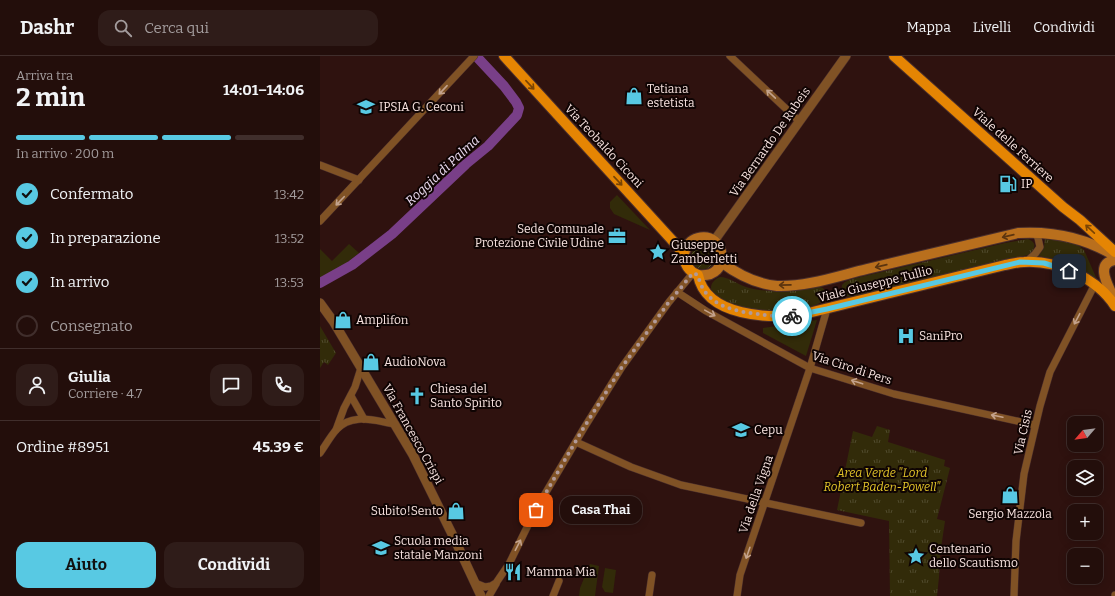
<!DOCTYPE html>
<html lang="it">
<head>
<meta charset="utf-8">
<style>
	body { margin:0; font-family:Bitter,serif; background:#2f1c19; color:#f1f3f6; height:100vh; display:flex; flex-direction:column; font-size:15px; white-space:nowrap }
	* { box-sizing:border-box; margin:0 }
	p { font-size:13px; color:#a39c9d }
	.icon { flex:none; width:22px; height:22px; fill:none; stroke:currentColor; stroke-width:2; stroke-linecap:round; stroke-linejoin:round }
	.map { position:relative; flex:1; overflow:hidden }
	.details { display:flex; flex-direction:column; background:#230e0b; width:320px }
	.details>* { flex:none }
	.needle { width:26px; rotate:242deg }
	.fabs { position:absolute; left:747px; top:360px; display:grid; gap:8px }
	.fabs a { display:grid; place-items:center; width:36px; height:36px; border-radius:8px; background:#230e0b; box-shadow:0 2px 10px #0003,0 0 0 1px #402e2c; font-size:20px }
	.pin { position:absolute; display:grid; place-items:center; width:34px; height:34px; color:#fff; margin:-17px; border-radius:8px; box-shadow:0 2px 6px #0006 }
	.courier { position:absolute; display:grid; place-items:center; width:40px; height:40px; margin:-20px; border:3px solid #58c9e3; border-radius:50%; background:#fff; color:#222; box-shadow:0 1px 5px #0007 }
	.bubble { position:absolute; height:28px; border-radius:12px; background:#230e0b; box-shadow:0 2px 10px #0003,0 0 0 1px #402e2c; font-size:13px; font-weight:700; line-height:28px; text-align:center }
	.head em { font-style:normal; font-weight:700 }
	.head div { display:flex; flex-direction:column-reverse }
	.head { display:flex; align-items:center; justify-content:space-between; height:68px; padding:0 16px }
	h1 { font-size:26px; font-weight:700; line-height:30px }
	.bar { display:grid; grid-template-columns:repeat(4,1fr); gap:6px 4px; align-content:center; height:48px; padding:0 16px }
	.bar i { height:5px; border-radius:3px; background:#402e2c }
	.bar .selected { background:#58c9e3 }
	.bar p { grid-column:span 4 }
	.line { display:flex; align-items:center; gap:10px; padding:0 16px; border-top:1px solid #402e2c }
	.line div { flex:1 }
	.round { display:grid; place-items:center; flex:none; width:42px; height:42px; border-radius:12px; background:#2f1c19 }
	ol { padding:0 16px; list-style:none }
	li { display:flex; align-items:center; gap:12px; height:44px }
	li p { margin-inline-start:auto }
	li .icon { padding:4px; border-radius:50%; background:#58c9e3; color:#111; stroke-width:4 }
	li:last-child { color:#a39c9d }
	li i { width:22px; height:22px; border:2px solid #402e2c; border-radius:50% }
	.primary-button { display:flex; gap:8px; margin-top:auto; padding:8px 16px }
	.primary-button a { flex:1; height:46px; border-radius:12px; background:#58c9e3; color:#111; font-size:16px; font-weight:700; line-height:46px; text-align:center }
	.primary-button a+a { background:#2f1c19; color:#f1f3f6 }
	header { display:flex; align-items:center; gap:24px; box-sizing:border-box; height:56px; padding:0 20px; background:#230e0b; border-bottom:1px solid #402e2c }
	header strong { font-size:19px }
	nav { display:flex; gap:22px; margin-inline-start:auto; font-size:14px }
	.search { width:280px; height:36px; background:#2f1c19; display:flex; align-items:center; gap:10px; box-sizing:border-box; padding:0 14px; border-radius:12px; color:#a39c9d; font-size:15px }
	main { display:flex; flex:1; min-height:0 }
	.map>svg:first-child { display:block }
	.grass { fill:#322b09 }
	.park { fill:url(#park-tufts) }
	.garden { fill:url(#garden-furrows) }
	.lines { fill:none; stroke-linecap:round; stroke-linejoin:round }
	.canal { stroke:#793f88; stroke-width:10 }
	.minor-casing { stroke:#4b2f2c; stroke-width:8 }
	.tertiary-casing { stroke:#4b2f2c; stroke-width:10 }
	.secondary-casing { stroke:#4b2f2c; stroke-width:12 }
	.primary-casing { stroke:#4b2f2c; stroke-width:12 }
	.minor { stroke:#805225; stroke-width:7 }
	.tertiary { stroke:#805225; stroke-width:9 }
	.secondary { stroke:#b96f1d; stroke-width:10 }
	.primary { stroke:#e58503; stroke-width:10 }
	.oneway { stroke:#7a4403 }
	.oneway2 { stroke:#c3a28c }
	.oneway3 { stroke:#5b340f }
	.done { stroke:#b29a98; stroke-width:4; stroke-dasharray:0 7.2 }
	.route { stroke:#58c9e3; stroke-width:5 }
	.labels { text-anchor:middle; stroke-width:4; stroke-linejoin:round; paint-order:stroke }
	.poi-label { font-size:12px; fill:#f9e4e1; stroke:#0f0403; text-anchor:start }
	.street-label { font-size:12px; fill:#f9e4e1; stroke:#0f0403 }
	.park-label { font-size:12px; font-style:italic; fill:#e2c429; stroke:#0f0403 }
	.water-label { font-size:13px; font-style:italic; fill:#edddf2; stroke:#0f0403 }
</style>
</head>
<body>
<header>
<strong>Dashr</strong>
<div class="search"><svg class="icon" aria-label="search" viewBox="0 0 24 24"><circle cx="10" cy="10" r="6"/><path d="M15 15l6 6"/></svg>Cerca qui</div>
<nav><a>Mappa</a><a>Livelli</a><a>Condividi</a></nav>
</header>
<main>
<section class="details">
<div class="head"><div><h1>2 min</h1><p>Arriva tra</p></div><em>14:01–14:06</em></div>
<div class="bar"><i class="selected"></i><i class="selected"></i><i class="selected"></i><i></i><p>In arrivo · 200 m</p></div>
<ol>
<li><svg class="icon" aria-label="check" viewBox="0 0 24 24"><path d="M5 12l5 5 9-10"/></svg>Confermato<p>13:42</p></li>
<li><svg class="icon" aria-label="check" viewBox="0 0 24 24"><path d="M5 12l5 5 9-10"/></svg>In preparazione<p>13:52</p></li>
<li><svg class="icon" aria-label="check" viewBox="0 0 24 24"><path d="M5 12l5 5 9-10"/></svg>In arrivo<p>13:53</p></li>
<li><i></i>Consegnato</li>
</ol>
<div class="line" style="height:72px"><a class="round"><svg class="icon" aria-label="person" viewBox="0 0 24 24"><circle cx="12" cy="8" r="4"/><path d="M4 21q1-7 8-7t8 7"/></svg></a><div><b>Giulia</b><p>Corriere · 4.7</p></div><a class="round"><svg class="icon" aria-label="chat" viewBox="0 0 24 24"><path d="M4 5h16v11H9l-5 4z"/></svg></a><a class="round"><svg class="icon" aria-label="phone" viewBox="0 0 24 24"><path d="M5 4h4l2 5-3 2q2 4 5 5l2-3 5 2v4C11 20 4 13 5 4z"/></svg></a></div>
<div class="line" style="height:52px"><div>Ordine #8951</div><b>45.39 €</b></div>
<div class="primary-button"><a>Aiuto</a><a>Condividi</a></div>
</section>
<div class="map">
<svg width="795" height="540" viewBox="0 0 795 540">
	<defs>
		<pattern id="park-tufts" width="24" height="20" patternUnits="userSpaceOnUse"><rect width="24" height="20" fill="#322b09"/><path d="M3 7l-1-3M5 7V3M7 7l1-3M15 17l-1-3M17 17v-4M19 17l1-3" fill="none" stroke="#504a2d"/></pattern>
		<pattern id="garden-furrows" width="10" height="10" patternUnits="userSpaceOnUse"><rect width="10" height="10" fill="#322b09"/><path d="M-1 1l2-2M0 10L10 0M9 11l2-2" fill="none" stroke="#504a2d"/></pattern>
	</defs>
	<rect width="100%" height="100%" fill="#2f120f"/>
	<g class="grass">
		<path d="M297,139L330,174L294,158L290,152V146Z"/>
		<path d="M29,188L39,197L18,214L0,225V193L12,205Z"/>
		<path d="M497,264L486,300L443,277V272Z"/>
		<path d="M270,508L279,510L275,540H259L260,532Z"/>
		<path d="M285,512L296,514L293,537L285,536L282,531Z"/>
	</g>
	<g class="park">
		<path d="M725,181L746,185L759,190L764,194L778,226L760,214L740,204L718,200L724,191Z"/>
		<path d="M708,183C718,187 715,194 708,199L531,241C524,241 521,236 522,229L525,226L532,223L685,187Z"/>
		<path d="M400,221C409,221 417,228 426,231C449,238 476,235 500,231L503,232C526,262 394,262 391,232C391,227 395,223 400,221Z"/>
		<path d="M0,270L16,297L8,309L4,306L0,312Z"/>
		<path d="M557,370L570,374L568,386L625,404L624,410L630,412L617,463L625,465L620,499L619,521L617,540H570L569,465L517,454L533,375L552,381Z"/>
	</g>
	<circle class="garden" cx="383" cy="201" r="12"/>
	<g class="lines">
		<path class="canal" d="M0,227L32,209L72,178L146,108L168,90L197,59L199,52L196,46L184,30L156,0"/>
		<g class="minor-casing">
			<g id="minor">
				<path d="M410,0L479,65"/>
				<path d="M0,109L39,124"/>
				<path d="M0,165L154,0"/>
				<path d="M706,206L715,198L720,191L718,182L715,177"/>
				<path d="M357,236L386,255L490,312L574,338L715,369"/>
				<path d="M31,340L44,363"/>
				<path d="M16,374L24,352L35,331L41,312"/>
				<path d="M256,386L311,411L361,429L541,467"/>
				<path d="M0,397C5,390 10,381 16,374C32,356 55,365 75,368"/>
				<path d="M155,527L165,531L171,530L176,527L189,508L216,453L264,372L302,311L349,246L373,217"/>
				<path d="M169,540L176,528"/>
				<path d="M233,540L239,525"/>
				<path d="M329,540L332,519"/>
				<path d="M417,540L420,519L490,312L507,253"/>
				<path d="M694,540L696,485L704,418L720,350L730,316L775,228"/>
				<path d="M795,540V539"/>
			</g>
		</g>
		<g class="tertiary-casing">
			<g id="tertiary">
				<path d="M394,185L526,0"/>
				<path d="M0,247L13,265L93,399L134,482L161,540"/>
			</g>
		</g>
		<g class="secondary-casing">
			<g id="secondary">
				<path d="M364,198C366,190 370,184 378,182C406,175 413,223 378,219"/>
				<path d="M795,204C773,208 790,232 795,245"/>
				<path d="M401,206C417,218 437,228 457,230C487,231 518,220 547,213C597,201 648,189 698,177C732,175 766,182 795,200"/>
			</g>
		</g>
		<g class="primary-casing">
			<g id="primary">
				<path d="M184,0L351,183L364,198C364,208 368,215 378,219C386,261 450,263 484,258L685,209C691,208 697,206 704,206C737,204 777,222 795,250"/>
				<path d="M574,0L743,151L760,164L795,196"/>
			</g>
		</g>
		<use href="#minor" class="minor"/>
		<use href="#tertiary" class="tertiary"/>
		<use href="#secondary" class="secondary"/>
		<use href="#primary" class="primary"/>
	</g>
	<defs><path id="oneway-shaft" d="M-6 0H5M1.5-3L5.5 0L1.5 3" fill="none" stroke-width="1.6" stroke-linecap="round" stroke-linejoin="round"/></defs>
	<g class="oneway">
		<use href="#oneway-shaft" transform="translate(210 29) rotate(47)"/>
		<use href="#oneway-shaft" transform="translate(298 125) rotate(47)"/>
		<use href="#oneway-shaft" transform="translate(770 173) rotate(-137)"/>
	</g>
	<g class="oneway2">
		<use href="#oneway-shaft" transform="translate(123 34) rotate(133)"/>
		<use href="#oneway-shaft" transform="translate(451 38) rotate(-137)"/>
		<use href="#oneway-shaft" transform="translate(20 145) rotate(134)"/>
		<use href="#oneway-shaft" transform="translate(390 257) rotate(29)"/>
		<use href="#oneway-shaft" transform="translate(757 263) rotate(118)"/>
		<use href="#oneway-shaft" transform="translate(537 326) rotate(-162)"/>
		<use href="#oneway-shaft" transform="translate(677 360) rotate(-168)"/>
		<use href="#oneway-shaft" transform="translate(198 489) rotate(-63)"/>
		<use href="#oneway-shaft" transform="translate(428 497) rotate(109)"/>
	</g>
	<g class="oneway3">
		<use href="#oneway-shaft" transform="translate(688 180) rotate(167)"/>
		<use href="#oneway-shaft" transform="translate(561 210) rotate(167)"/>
		<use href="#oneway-shaft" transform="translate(465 229) rotate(179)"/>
	</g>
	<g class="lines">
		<path class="done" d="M216,454L261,376L302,311L349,246L373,217L378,219C384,249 412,255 438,258C449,260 462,261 472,260"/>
		<path class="route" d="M472,260L507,253L700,206L724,207L749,215"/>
	</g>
	<defs>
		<g id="shop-bare" transform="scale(1.38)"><path d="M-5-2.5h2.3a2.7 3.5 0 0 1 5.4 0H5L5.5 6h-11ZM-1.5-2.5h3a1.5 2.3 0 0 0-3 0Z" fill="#58c9e3" stroke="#0f0403" stroke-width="2.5" paint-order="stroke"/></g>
		<g id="school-bare" transform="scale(1.38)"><path d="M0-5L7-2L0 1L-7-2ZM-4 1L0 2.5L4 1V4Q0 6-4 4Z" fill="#58c9e3" stroke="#0f0403" stroke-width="2.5" paint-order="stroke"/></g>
		<g id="fuel-bare" transform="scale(1.38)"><path d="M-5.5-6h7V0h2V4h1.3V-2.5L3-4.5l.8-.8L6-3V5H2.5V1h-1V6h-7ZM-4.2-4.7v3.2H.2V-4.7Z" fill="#58c9e3" stroke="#0f0403" stroke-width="2.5" paint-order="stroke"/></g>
		<g id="office-bare" transform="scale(1.38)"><path d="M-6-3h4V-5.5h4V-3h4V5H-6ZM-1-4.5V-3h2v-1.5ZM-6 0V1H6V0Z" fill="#58c9e3" stroke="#0f0403" stroke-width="2.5" paint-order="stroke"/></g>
		<g id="sight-bare" transform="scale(1.38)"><path d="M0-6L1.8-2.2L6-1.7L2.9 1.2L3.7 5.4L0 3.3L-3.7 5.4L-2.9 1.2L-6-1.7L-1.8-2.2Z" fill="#58c9e3" stroke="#0f0403" stroke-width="2.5" paint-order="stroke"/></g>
		<g id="hospital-bare" transform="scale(1.38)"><path d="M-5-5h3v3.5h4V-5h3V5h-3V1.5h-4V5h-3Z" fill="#58c9e3" stroke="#0f0403" stroke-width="2.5" paint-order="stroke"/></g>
		<g id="church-bare" transform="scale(1.38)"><path d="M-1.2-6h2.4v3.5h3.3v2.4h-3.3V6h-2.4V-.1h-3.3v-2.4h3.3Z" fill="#58c9e3" stroke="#0f0403" stroke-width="2.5" paint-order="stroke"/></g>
		<g id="restaurant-bare" transform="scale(1.38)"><path d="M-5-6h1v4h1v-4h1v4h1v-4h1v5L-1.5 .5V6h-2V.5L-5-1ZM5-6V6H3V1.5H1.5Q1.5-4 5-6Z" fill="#58c9e3" stroke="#0f0403" stroke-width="2.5" paint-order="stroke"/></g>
	</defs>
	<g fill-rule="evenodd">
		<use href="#shop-bare" x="314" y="40"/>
		<use href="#school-bare" x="46" y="51"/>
		<use href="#fuel-bare" x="688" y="128"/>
		<use href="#office-bare" x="297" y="180"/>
		<use href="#sight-bare" x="338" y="196"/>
		<use href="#shop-bare" x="23" y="264"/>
		<use href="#hospital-bare" x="586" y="280"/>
		<use href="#shop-bare" x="51" y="306"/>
		<use href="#church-bare" x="97" y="340"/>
		<use href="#school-bare" x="421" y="374"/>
		<use href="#shop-bare" x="690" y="439"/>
		<use href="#shop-bare" x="136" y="455"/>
		<use href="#school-bare" x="61" y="492"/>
		<use href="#sight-bare" x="596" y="500"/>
		<use href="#restaurant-bare" x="193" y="516"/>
	</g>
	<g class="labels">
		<g class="poi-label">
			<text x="327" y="37">Tetiana<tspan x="327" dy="14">estetista</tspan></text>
			<text x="59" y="55">IPSIA G. Ceconi</text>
			<text x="701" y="132">IP</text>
			<text x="284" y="177" text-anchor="end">Sede Comunale<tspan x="284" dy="14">Protezione Civile Udine</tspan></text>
			<text x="351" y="193">Giuseppe<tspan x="351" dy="14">Zamberletti</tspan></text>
			<text x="36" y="268">Amplifon</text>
			<text x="599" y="284">SaniPro</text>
			<text x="64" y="310">AudioNova</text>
			<text x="110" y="337">Chiesa del<tspan x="110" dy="14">Santo Spirito</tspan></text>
			<text x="434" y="378">Cepu</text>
			<text x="123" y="459" text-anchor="end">Subito!Sento</text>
			<text x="690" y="462" text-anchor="middle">Sergio Mazzola</text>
			<text x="74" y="489">Scuola media<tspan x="74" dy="14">statale Manzoni</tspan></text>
			<text x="609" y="497">Centenario<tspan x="609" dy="14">dello Scautismo</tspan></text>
			<text x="206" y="520">Mamma Mia</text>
		</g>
		<g class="street-label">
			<text transform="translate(450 86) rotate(-55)" y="4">Via Bernardo De Rubeis</text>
			<text transform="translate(693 89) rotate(42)" y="4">Viale delle Ferriere</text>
			<text transform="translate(284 90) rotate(47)" y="4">Via Teobaldo Ciconi</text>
			<text transform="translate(555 228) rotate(-14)" y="4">Viale Giuseppe Tullio</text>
			<text transform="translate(532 312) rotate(18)" y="4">Via Ciro di Pers</text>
			<text transform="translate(703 376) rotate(-77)" y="4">Via Cisis</text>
			<text transform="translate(93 378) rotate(61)" y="4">Via Francesco Crispi</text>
			<text transform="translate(436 438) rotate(-71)" y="4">Via della Vigna</text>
		</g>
		<g class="park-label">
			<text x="562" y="421">Area Verde "Lord<tspan x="562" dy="14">Robert Baden-Powell"</tspan></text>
		</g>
		<g class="water-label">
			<text transform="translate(122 114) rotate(-43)" y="5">Roggia di Palma</text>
		</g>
	</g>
</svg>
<div class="fabs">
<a><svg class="needle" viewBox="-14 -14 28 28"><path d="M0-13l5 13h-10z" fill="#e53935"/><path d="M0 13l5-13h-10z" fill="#a39c9d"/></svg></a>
<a><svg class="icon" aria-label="layers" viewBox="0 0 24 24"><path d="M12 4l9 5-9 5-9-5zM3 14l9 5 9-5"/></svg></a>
<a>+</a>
<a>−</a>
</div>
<div class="pin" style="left:216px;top:454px;background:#ea580c"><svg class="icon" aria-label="bag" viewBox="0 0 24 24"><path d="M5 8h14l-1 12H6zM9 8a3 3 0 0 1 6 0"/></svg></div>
<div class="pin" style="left:749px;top:215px;background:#1f2937"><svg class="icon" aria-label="home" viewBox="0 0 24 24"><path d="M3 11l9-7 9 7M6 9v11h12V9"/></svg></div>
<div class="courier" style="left:472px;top:260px"><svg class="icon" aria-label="bike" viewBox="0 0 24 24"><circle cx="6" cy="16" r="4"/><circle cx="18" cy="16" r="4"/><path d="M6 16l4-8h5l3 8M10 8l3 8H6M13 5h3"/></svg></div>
<div class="bubble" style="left:240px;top:440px;width:82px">Casa Thai</div>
</div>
</main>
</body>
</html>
